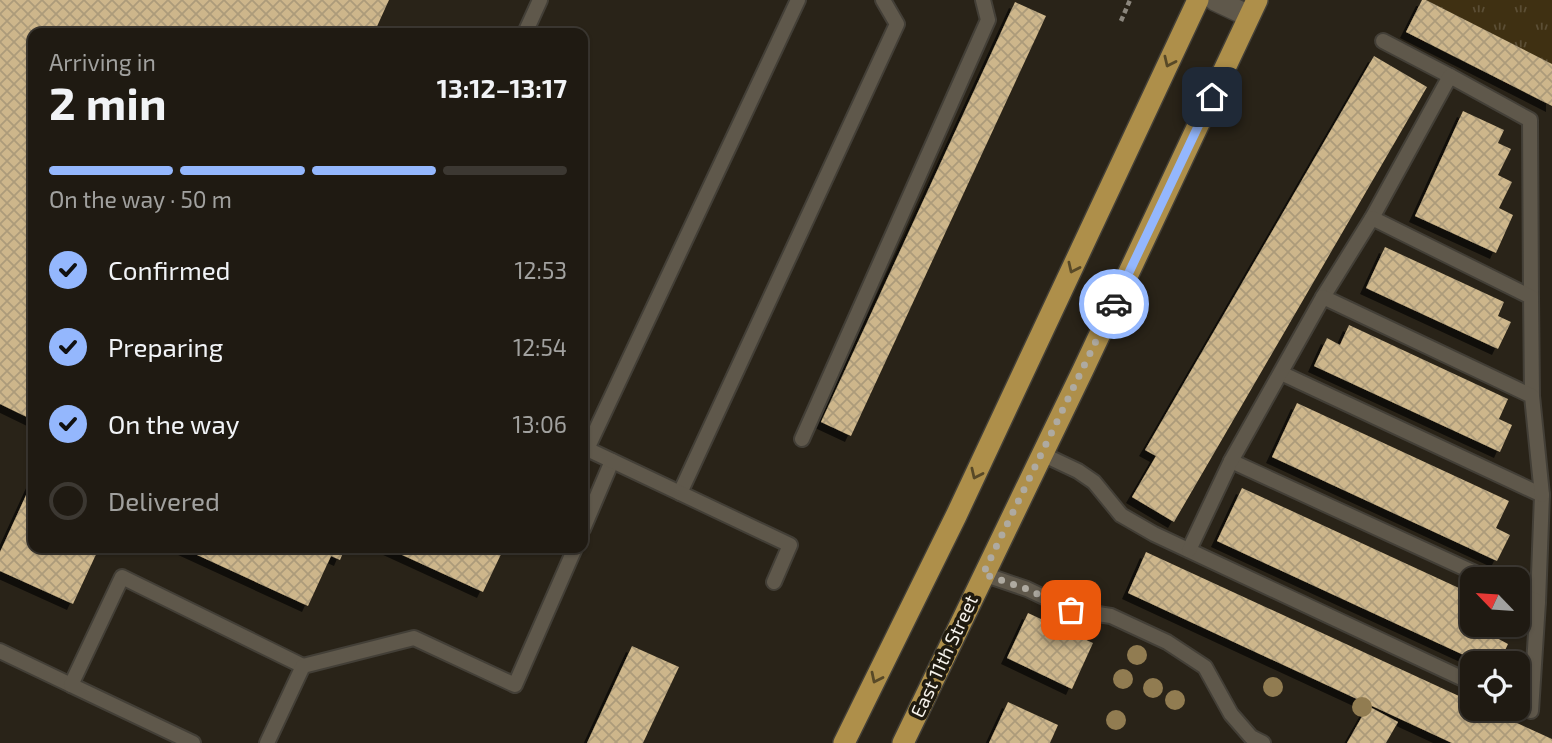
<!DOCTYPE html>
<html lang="en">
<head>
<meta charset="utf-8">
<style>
	body { margin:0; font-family:"Exo 2",sans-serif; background:#2c2720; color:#f1f3f6; height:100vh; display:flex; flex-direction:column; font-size:26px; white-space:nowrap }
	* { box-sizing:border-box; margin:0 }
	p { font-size:23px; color:#a1a19f }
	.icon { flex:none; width:38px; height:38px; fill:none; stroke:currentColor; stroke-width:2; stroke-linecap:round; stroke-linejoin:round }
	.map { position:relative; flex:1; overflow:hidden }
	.panel { position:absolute; left:28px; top:28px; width:560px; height:525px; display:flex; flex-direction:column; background:#1f1a12; border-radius:14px; box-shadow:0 2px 5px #0004,0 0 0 2px #3c3832 }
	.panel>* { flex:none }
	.needle { width:46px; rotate:295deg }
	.controls { position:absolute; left:1460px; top:567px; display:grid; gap:14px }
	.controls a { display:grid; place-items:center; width:70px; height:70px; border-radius:14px; background:#1f1a12; box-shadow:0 2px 5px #0004,0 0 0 2px #3c3832; font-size:35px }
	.pin { position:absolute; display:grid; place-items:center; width:60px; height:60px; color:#fff; margin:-30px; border-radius:14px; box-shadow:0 4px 10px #0006 }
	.courier { position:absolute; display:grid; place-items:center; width:70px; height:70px; margin:-35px; border:5px solid #94b7fd; border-radius:50%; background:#fff; color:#222; box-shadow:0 2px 9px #0007 }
	.headline em { font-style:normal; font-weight:700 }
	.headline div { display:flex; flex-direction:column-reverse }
	.headline { display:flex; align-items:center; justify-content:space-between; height:119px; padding:0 21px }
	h1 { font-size:46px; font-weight:700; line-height:52px }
	.bar { display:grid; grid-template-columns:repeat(4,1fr); gap:10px 7px; align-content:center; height:84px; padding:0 21px }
	.bar i { height:9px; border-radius:5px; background:#3c3832 }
	.bar .on { background:#94b7fd }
	.bar p { grid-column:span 4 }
	ol { padding:0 21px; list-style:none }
	li { display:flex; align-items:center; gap:21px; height:77px }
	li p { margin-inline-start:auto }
	li .icon { padding:7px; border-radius:50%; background:#94b7fd; color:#111; stroke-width:4 }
	li:last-child { color:#a1a19f }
	li i { width:38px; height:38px; border:4px solid #3c3832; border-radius:50% }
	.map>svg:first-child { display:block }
	.grass { fill:url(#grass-tufts) }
	.building { fill:url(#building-cross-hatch); filter:url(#shadow) }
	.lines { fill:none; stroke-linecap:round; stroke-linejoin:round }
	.lane-casing { stroke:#433f37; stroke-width:18 }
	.secondary-casing { stroke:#433f37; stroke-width:24 }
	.primary-casing { stroke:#433f37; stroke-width:24 }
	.path { stroke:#8b867d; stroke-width:4.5; stroke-dasharray:5 3.5; stroke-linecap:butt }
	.lane { stroke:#5f584b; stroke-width:14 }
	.secondary { stroke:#5f584b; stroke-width:21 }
	.primary { stroke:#ae8f4a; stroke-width:21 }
	.tree { fill:#917c51 }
	.oneway { stroke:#584927 }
	.done { stroke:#aeaaa1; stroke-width:7; stroke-dasharray:0 12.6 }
	.route { stroke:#94b7fd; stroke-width:9 }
	.labels { text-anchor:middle; stroke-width:7; stroke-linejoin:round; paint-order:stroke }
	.street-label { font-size:19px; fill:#f6f2eb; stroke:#1f1a0f }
</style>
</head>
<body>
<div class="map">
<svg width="1552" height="743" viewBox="0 0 1552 743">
	<defs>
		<pattern id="grass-tufts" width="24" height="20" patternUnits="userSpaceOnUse" patternTransform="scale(1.75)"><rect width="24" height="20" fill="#3f3012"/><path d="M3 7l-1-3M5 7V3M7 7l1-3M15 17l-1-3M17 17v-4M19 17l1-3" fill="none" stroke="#5b4e35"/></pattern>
		<pattern id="building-cross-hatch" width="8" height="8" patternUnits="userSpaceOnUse" patternTransform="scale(1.75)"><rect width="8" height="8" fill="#cdb68b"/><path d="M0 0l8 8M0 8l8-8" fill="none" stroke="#ac9b7a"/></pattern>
		<filter id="shadow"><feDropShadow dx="-6" dy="6" stdDeviation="0" flood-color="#0009"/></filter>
	</defs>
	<rect width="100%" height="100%" fill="#292318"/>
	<path class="grass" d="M1426,0H1552V64Z"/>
	<g class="building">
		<path d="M0,0H389L374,33H33V420L0,404Z"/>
		<path d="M1422,0H1426L1552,64V106L1406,32Z"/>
		<path d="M1015,2L1046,16L851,436L821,422Z"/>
		<path d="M1374,56L1427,87L1174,522L1132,497L1156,456L1145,450Z"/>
		<path d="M1463,111L1504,130L1498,143L1511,149L1498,175L1512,182L1499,208L1513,215L1496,253L1415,216Z"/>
		<path d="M1385,247L1504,302L1498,316L1511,322L1498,349L1366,288Z"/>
		<path d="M1349,325L1508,399L1499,419L1512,425L1500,452L1314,366L1327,338L1340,345Z"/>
		<path d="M1297,403L1509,501L1496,528L1510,535L1497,561L1272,457Z"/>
		<path d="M33,480V548H99L73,604L0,571V552Z"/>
		<path d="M1242,488L1472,594V625H1501L1495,637L1508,644L1499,663H1481L1217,541Z"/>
		<path d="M182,548H345L340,560L331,556L308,606Z"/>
		<path d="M387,548H504L483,592Z"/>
		<path d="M1146,552L1472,702V709H1486L1552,739V743H1452L1128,593Z"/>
		<path d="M1028,613L1093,643L1072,689L1007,658Z"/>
		<path d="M632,646L679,667L643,743H587Z"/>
		<path d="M1008,702L1058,725L1050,743H989Z"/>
		<path d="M1368,706L1398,722L1386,743H1347Z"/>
	</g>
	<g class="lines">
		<g class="lane-casing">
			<g id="lane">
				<path d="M525,33L540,0"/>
				<path d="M1383,41L1450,76"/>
				<path d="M1372,218L1450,76L1530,120L1531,297"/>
				<path d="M1323,297L1372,218L1531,297L1532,396"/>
				<path d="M1281,373L1542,495L1538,602"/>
				<path d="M802,439L988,20L983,0"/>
				<path d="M1042,454L1078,471L1094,482L1121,515L1154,534L1472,683"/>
				<path d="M1231,461L1488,579"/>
				<path d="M680,493L897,24L883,0"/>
				<path d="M583,529L612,461"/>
				<path d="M1189,550L1231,461L1323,297L1532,396L1542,495"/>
				<path d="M983,574L1027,589L1071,610L1111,616L1167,642L1205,667L1231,714L1251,737L1263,743"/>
				<path d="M774,582L790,545L587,449L798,0"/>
				<path d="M1517,593L1538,602L1531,711L1517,705"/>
				<path d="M0,651L71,685"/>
				<path d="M193,743L71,685L122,577L303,666"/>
				<path d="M267,743L303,666L414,638L515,685L575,548"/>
			</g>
		</g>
		<g class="secondary-casing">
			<path id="secondary" d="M1215,0L1249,16"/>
		</g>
		<g class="primary-casing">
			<g id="primary">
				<path d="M844,743L956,516L1198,0"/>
				<path d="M903,743L1083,370L1257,0"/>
			</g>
		</g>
		<path class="path" d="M1121,21L1130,0"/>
		<use href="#lane" class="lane"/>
		<use href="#secondary" class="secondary"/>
		<use href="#primary" class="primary"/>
	</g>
	<g class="tree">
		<circle cx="1077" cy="600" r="10"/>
		<circle cx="1137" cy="655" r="10"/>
		<circle cx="1123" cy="679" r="10"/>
		<circle cx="1273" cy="687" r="10"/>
		<circle cx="1153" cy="688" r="10"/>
		<circle cx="1175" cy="700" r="10"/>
		<circle cx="1362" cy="707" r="10"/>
		<circle cx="1116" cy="720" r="10"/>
	</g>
	<defs><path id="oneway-chevron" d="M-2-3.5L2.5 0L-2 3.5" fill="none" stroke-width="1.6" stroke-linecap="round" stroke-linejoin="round" transform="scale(1.75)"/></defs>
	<g class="oneway">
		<use href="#oneway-chevron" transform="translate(1169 62) rotate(115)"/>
		<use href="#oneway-chevron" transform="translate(1073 268) rotate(115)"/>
		<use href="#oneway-chevron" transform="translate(976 474) rotate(115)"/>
		<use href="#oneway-chevron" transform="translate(876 678) rotate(116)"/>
	</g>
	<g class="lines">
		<path class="done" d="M1071,610L1027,589L983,574L1114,304"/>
		<path class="route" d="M1114,304L1212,97"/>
	</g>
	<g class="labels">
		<g class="street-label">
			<text transform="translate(944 656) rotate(-65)" y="7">East 11th Street</text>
		</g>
	</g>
</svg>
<div class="controls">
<a><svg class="needle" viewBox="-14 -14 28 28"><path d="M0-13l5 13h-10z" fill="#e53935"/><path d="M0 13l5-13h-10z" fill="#a1a19f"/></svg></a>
<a><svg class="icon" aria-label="locate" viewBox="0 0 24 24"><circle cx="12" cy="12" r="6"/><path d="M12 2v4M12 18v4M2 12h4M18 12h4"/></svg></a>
</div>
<div class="pin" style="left:1071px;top:610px;background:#ea580c"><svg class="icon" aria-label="bag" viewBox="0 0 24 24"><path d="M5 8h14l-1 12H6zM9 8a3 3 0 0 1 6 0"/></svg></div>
<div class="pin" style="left:1212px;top:97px;background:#1f2937"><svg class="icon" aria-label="home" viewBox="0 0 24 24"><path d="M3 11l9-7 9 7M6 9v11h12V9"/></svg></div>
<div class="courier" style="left:1114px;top:304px"><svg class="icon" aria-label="car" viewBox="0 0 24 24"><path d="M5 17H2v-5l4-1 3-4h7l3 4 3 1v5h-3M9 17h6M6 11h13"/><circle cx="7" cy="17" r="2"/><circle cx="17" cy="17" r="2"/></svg></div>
<section class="panel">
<div class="headline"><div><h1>2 min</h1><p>Arriving in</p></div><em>13:12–13:17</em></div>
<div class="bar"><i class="on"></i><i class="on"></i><i class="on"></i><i></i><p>On the way · 50 m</p></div>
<ol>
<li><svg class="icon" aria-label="check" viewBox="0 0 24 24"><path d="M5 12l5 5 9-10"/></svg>Confirmed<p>12:53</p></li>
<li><svg class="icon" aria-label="check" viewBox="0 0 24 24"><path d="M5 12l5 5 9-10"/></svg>Preparing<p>12:54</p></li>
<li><svg class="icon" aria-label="check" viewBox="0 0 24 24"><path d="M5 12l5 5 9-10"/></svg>On the way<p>13:06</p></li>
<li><i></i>Delivered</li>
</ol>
</section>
</div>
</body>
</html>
